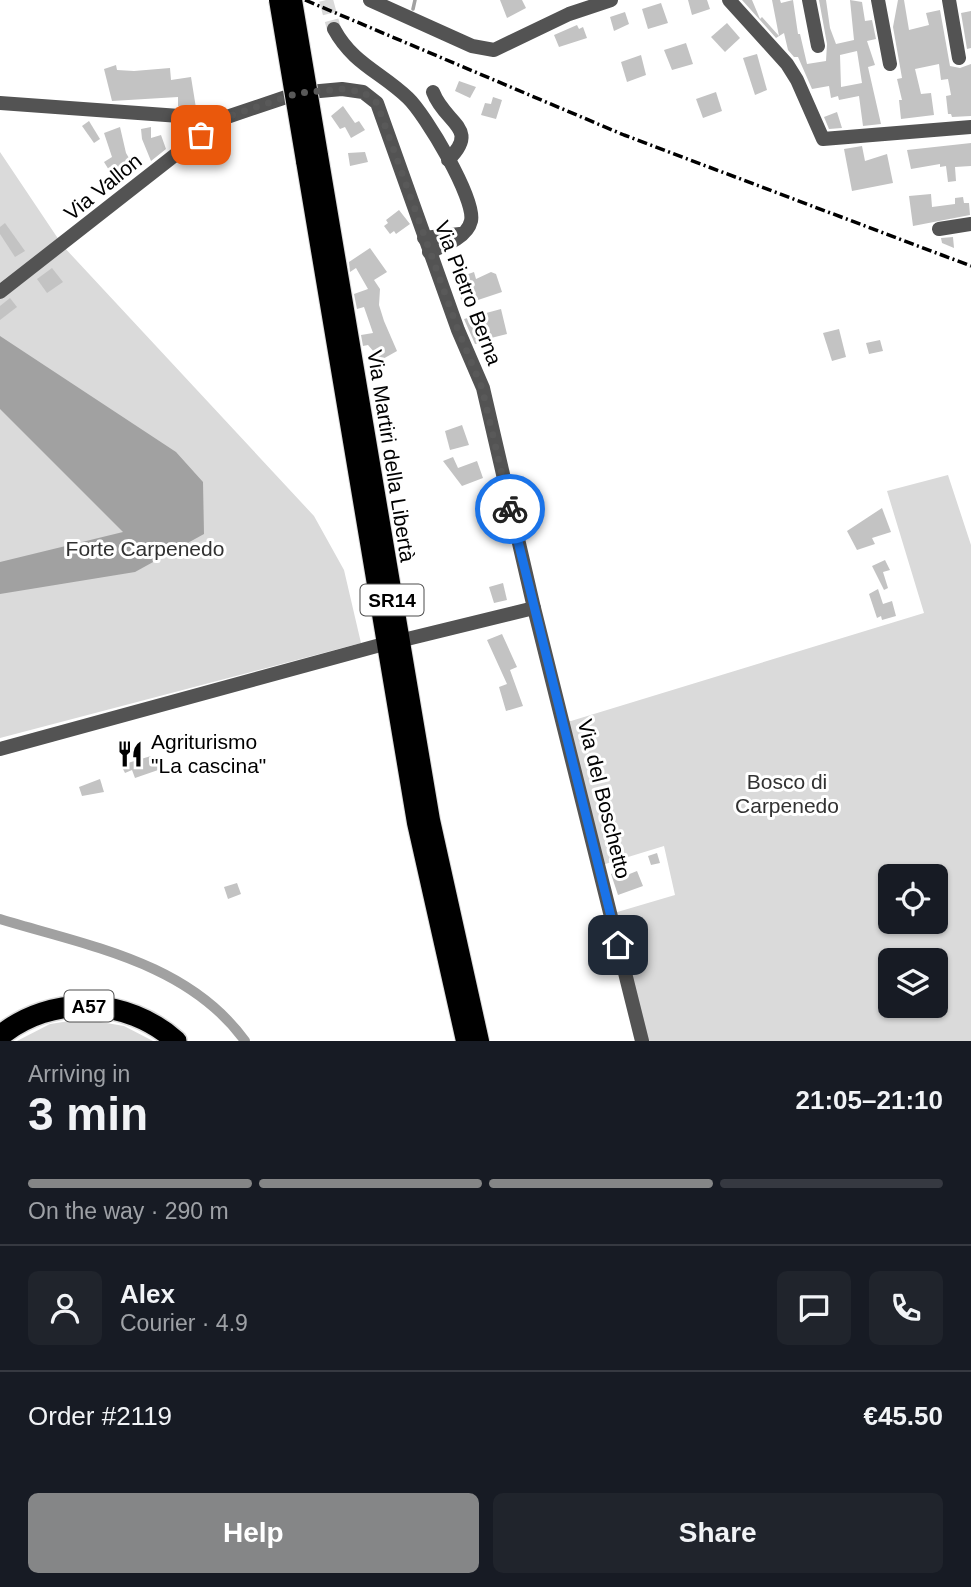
<!DOCTYPE html>
<html lang="en">
<head>
<meta charset="utf-8">
<style>
	body { margin:0; font-family:Helvetica,sans-serif; background:#20242c; color:#f1f3f6; height:100vh; display:flex; flex-direction:column; font-size:26px; white-space:nowrap }
	* { box-sizing:border-box; margin:0 }
	p { font-size:23px; color:#9ea1a6 }
	.icon { flex:none; width:38px; height:38px; fill:none; stroke:currentColor; stroke-width:2; stroke-linecap:round; stroke-linejoin:round }
	.map { position:relative; height:1041px; overflow:hidden }
	.drawer { display:flex; flex-direction:column; background:#171b24; flex:1 }
	.drawer>* { flex:none }
	.fabs { position:absolute; left:878px; top:864px; display:grid; gap:14px }
	.fabs a { display:grid; place-items:center; width:70px; height:70px; border-radius:10px; background:#171b24; box-shadow:0 2px 5px #0004; font-size:35px }
	.pin { position:absolute; display:grid; place-items:center; width:60px; height:60px; color:#fff; margin:-30px; border-radius:14px; box-shadow:0 4px 10px #0006 }
	.courier { position:absolute; display:grid; place-items:center; width:70px; height:70px; margin:-35px; border:5px solid #1a73e8; border-radius:50%; background:#fff; color:#222; box-shadow:0 2px 9px #0007 }
	.head em { font-style:normal; font-weight:800 }
	.head div { display:flex; flex-direction:column-reverse }
	.head { display:flex; align-items:center; justify-content:space-between; height:119px; padding:0 28px }
	h1 { font-size:46px; font-weight:800; line-height:52px }
	.bar { display:grid; grid-template-columns:repeat(4,1fr); gap:10px 7px; align-content:center; height:84px; padding:0 28px }
	.bar i { height:9px; border-radius:5px; background:#363941 }
	.bar .active { background:#858687 }
	.bar p { grid-column:span 4 }
	.line { display:flex; align-items:center; gap:18px; padding:0 28px; border-top:2px solid #363941 }
	.line div { flex:1 }
	.round { display:grid; place-items:center; flex:none; width:74px; height:74px; border-radius:10px; background:#20242c }
	.action { display:flex; gap:14px; margin-top:auto; padding:14px 28px }
	.action a { flex:1; height:80px; border-radius:10px; background:#858687; color:#fff; font-size:28px; font-weight:800; line-height:80px; text-align:center }
	.action a+a { background:#20242c; color:#f1f3f6 }
	.map>svg:first-child { display:block }
	.green { fill:#dadada; fill-rule:evenodd }
	.water { fill:#a1a1a1 }
	.lines { fill:none; stroke-linecap:round; stroke-linejoin:round }
	.stream { stroke:#a1a1a1; stroke-width:3.5 }
	.canal { stroke:#a1a1a1; stroke-width:10 }
	.building { fill:#c3c3c3; fill-rule:evenodd }
	.minor-tunnel { stroke:#d9d9d9; stroke-width:14; stroke-dasharray:14 7; stroke-linecap:butt }
	.major-casing { stroke:#dbdbdb; stroke-width:20 }
	.highway-casing { stroke:#dbdbdb; stroke-width:24 }
	.minor { stroke:#535353; stroke-width:14 }
	.major { stroke:#000; stroke-width:18 }
	.highway { stroke:#000; stroke-width:21 }
	.rail { stroke:#000; stroke-width:3.5; stroke-dasharray:10 3.5 2 3.5; stroke-linecap:butt }
	.major-bridge-casing { stroke:#dbdbdb; stroke-width:20; stroke-linecap:butt }
	.major-bridge { stroke:#000; stroke-width:18 }
	.done { stroke:#595959; stroke-width:7; stroke-dasharray:0 12.6 }
	.route { stroke:#1a73e8; stroke-width:9 }
	.labels { text-anchor:middle; stroke-width:6; stroke-linejoin:round; paint-order:stroke }
	.shield { fill:#fff; stroke:#4c4c4c; stroke-width:2 }
	.shield-label { font-size:19px; font-weight:bold; fill:#000 }
	.street-label { font-size:21px; fill:#000; stroke:#fff }
	.park-label { font-size:21px; fill:#313131; stroke:#fff }
	.poi-label { font-size:21px; fill:#000; stroke:#fff; text-anchor:start }
</style>
</head>
<body>
<div class="map">
<svg width="971" height="1041" viewBox="0 0 971 1041">
	<rect width="100%" height="100%" fill="#fff"/>
	<g class="green">
		<path d="M0,152L63,246L314,516L344,570L361,643L0,738Z"/>
		<path d="M948,475L971,545V1041H646L614,913L675,895L664,846L602,865L566,720L571,721L924,613L887,491ZM891,877H936V922H891ZM891,961H936V1006H891Z"/>
		<path d="M83,1019L124,1026L153,1041H17L50,1024Z"/>
	</g>
	<path class="water" d="M0,336L176,452L203,482L204,534L135,572L0,594V562L123,532L0,409Z"/>
	<g class="lines">
		<path class="stream" d="M413,9L415,0"/>
		<path class="canal" d="M0,919C88,946 188,962 245,1041"/>
	</g>
	<g class="building">
		<path d="M500,0H522L526,8L507,18Z"/>
		<path d="M688,0H707L710,9L692,15Z"/>
		<path d="M742,0H752L760,19L762,17L779,36L772,0H780L781,3L793,0L798,34H800L807,64L826,61L827,44L819,0H826L830,28L836,44L854,40L850,0L862,2L865,21L872,20L876,39L867,41L875,65L868,67L881,124L863,126L859,96L839,100L838,96L831,98L829,86L812,89L798,57H794L788,50L784,33L776,38ZM857,51L862,83L841,87L840,55Z"/>
		<path d="M898,0H904L909,30L929,25L926,13L940,10L950,66L960,68L971,64V116L952,117L951,114H948L946,96L951,95L948,79L941,80L939,64L915,69L921,94L931,93L934,115L901,119L899,100H902L897,79L902,78L893,27Z"/>
		<path d="M661,3L668,23L648,29L642,9Z"/>
		<path d="M971,11V48L967,49L961,13Z"/>
		<path d="M625,12L629,24L614,31L610,17Z"/>
		<path d="M727,23L740,38L725,52L711,37Z"/>
		<path d="M577,25L579,29L583,27L587,38L559,47L554,35Z"/>
		<path d="M686,43L693,64L672,70L664,50Z"/>
		<path d="M757,54L767,90L755,95L743,58Z"/>
		<path d="M641,55L646,75L627,82L621,62Z"/>
		<path d="M116,65L117,70L134,71L170,68L171,80L191,77L196,108L178,106V97L112,101L104,69Z"/>
		<path d="M459,81L476,87L470,98L455,91Z"/>
		<path d="M716,92L722,111L703,118L696,99Z"/>
		<path d="M493,97L502,100L496,119L481,115L485,103L491,104Z"/>
		<path d="M343,106L355,123L359,121L365,130L351,138L345,127L340,129L331,116Z"/>
		<path d="M837,112L842,128L829,129L824,117Z"/>
		<path d="M89,121L100,139L94,143L82,126Z"/>
		<path d="M120,127L126,153L136,170L117,183L104,162L112,157L104,133Z"/>
		<path d="M151,127V138L161,135L166,149L151,161L142,139L141,129Z"/>
		<path d="M971,143V166L955,167L956,181L948,182L946,166L940,167V164L911,169L907,150Z"/>
		<path d="M862,146L865,161L887,154L893,183L852,191L844,149Z"/>
		<path d="M365,152L368,162L350,166L348,153Z"/>
		<path d="M931,194L932,207L955,204V198L963,197L964,203H969L970,215L913,226L909,196Z"/>
		<path d="M399,210L410,224L396,234L394,231L390,234L384,226L388,223L386,220Z"/>
		<path d="M5,223L25,251L15,257L0,234V227Z"/>
		<path d="M953,237L954,248L942,243L941,238Z"/>
		<path d="M370,248L387,272L374,280L380,289L379,305L384,321L397,351L381,360L368,345L363,346L361,335L373,333L364,307L357,309L354,294L368,289L356,268L350,272L349,262Z"/>
		<path d="M52,268L63,282L47,293L37,279Z"/>
		<path d="M474,272L476,279L491,272L496,274L502,292L463,305L454,279Z"/>
		<path d="M10,298L17,307L0,320V306Z"/>
		<path d="M501,309L507,334L491,338L493,344L483,347L481,343L475,344L464,319Z"/>
		<path d="M839,329L846,357L832,361L823,333Z"/>
		<path d="M880,340L883,351L869,354L866,343Z"/>
		<path d="M462,425L469,445L450,450L445,431Z"/>
		<path d="M453,457L458,468L477,461L483,478L462,486L443,461Z"/>
		<path d="M882,508L891,532L872,538L875,544L857,550L847,531Z"/>
		<path d="M885,560L890,570L883,572L888,588L884,590L872,566Z"/>
		<path d="M503,583L507,600L494,603L489,587Z"/>
		<path d="M878,589L883,604L892,601L896,616L882,620L881,616L877,618L869,594Z"/>
		<path d="M502,634L517,667L510,670L523,706L506,711L499,687L507,684L487,640Z"/>
		<path d="M151,756L161,769L135,778L132,770L125,773L121,765Z"/>
		<path d="M100,779L104,792L82,796L79,787Z"/>
		<path d="M657,853L660,863L651,865L648,856Z"/>
		<path d="M624,869L627,875L637,871L643,886L618,895L611,874Z"/>
		<path d="M237,883L241,894L228,899L224,887Z"/>
	</g>
	<g class="lines">
		<path class="minor-tunnel" d="M326,0L334,29"/>
		<g class="major-casing">
			<g id="major">
				<path d="M319,155L431,820L480,1041"/>
				<path d="M305,161L416,823L465,1041"/>
			</g>
		</g>
		<g class="highway-casing">
			<path id="highway" d="M0,1036C51,994 127,997 176,1041"/>
		</g>
		<g class="minor">
			<path d="M370,0L472,46L494,50L569,14L611,0"/>
			<path d="M729,0L787,64L797,80L823,139L971,127"/>
			<path d="M809,0L818,46"/>
			<path d="M878,0L890,64"/>
			<path d="M949,0L959,58"/>
			<path d="M334,29C353,64 381,72 408,98C425,114 476,199 471,221C467,238 443,246 429,252"/>
			<path d="M433,92C445,124 481,128 448,160"/>
			<path d="M0,103L221,119"/>
			<path d="M939,229L971,224"/>
			<path d="M424,238L460,234"/>
			<path d="M0,292L221,119L298,93L342,89L363,92L377,103L458,330L483,388L534,608L399,641"/>
			<path d="M534,608L642,1041"/>
			<path d="M0,749L384,644"/>
		</g>
		<use href="#major" class="major"/>
		<use href="#highway" class="highway"/>
		<path class="rail" d="M305,0L624,135L971,266"/>
		<g class="major-bridge-casing">
			<g id="major-bridge">
				<path d="M278,0L305,161"/>
				<path d="M293,0L319,155"/>
			</g>
		</g>
		<use href="#major-bridge" class="major-bridge"/>
	</g>
	<g class="lines">
		<path class="done" d="M201,135L221,119L298,93L342,89L363,92L377,103L458,330L482,388L510,509"/>
		<path class="route" d="M510,509L618,945"/>
	</g>
	<defs>
		<g id="restaurant-bare" transform="scale(2.1)"><path d="M-5-6h1v4h1v-4h1v4h1v-4h1v5L-1.5 .5V6h-2V.5L-5-1ZM5-6V6H3V1.5H1.5Q1.5-4 5-6Z" fill="#000" stroke="#fff" stroke-width="2.5" paint-order="stroke"/></g>
	</defs>
	<g fill-rule="evenodd">
		<use href="#restaurant-bare" x="130" y="754"/>
	</g>
	<g class="labels">
		<g class="shield">
			<rect x="360.5" y="584.5" width="63" height="31" rx="5"/>
			<rect x="64.5" y="990.5" width="49" height="31" rx="5"/>
		</g>
		<g class="shield-label">
			<text x="392" y="607">SR14</text>
			<text x="89" y="1013">A57</text>
		</g>
		<g class="street-label">
			<text transform="translate(103 187) rotate(-39)" y="7">Via Vallon</text>
			<text transform="translate(468 293) rotate(69)" y="7">Via Pietro Berna</text>
			<text transform="translate(391 456) rotate(81)" y="7">Via Martiri della Libertà</text>
			<text transform="translate(604 799) rotate(76)" y="7">Via del Boschetto</text>
		</g>
		<g class="park-label">
			<text x="145" y="556">Forte Carpenedo</text>
			<text x="787" y="789">Bosco di<tspan x="787" dy="24">Carpenedo</tspan></text>
		</g>
		<g class="poi-label">
			<text x="151" y="749">Agriturismo<tspan x="151" dy="24">"La cascina"</tspan></text>
		</g>
	</g>
</svg>
<div class="fabs">
<a><svg class="icon" aria-label="locate" viewBox="0 0 24 24"><circle cx="12" cy="12" r="6"/><path d="M12 2v4M12 18v4M2 12h4M18 12h4"/></svg></a>
<a><svg class="icon" aria-label="layers" viewBox="0 0 24 24"><path d="M12 4l9 5-9 5-9-5zM3 14l9 5 9-5"/></svg></a>
</div>
<div class="pin" style="left:201px;top:135px;background:#ea580c"><svg class="icon" aria-label="bag" viewBox="0 0 24 24"><path d="M5 8h14l-1 12H6zM9 8a3 3 0 0 1 6 0"/></svg></div>
<div class="pin" style="left:618px;top:945px;background:#1f2937"><svg class="icon" aria-label="home" viewBox="0 0 24 24"><path d="M3 11l9-7 9 7M6 9v11h12V9"/></svg></div>
<div class="courier" style="left:510px;top:509px"><svg class="icon" aria-label="bike" viewBox="0 0 24 24"><circle cx="6" cy="16" r="4"/><circle cx="18" cy="16" r="4"/><path d="M6 16l4-8h5l3 8M10 8l3 8H6M13 5h3"/></svg></div>
</div>
<section class="drawer">
<div class="head"><div><h1>3 min</h1><p>Arriving in</p></div><em>21:05–21:10</em></div>
<div class="bar"><i class="active"></i><i class="active"></i><i class="active"></i><i></i><p>On the way · 290 m</p></div>
<div class="line" style="height:126px"><a class="round"><svg class="icon" aria-label="person" viewBox="0 0 24 24"><circle cx="12" cy="8" r="4"/><path d="M4 21q1-7 8-7t8 7"/></svg></a><div><b>Alex</b><p>Courier · 4.9</p></div><a class="round"><svg class="icon" aria-label="chat" viewBox="0 0 24 24"><path d="M4 5h16v11H9l-5 4z"/></svg></a><a class="round"><svg class="icon" aria-label="phone" viewBox="0 0 24 24"><path d="M5 4h4l2 5-3 2q2 4 5 5l2-3 5 2v4C11 20 4 13 5 4z"/></svg></a></div>
<div class="line" style="height:91px"><div>Order #2119</div><b>€45.50</b></div>
<div class="action"><a>Help</a><a>Share</a></div>
</section>
</body>
</html>
